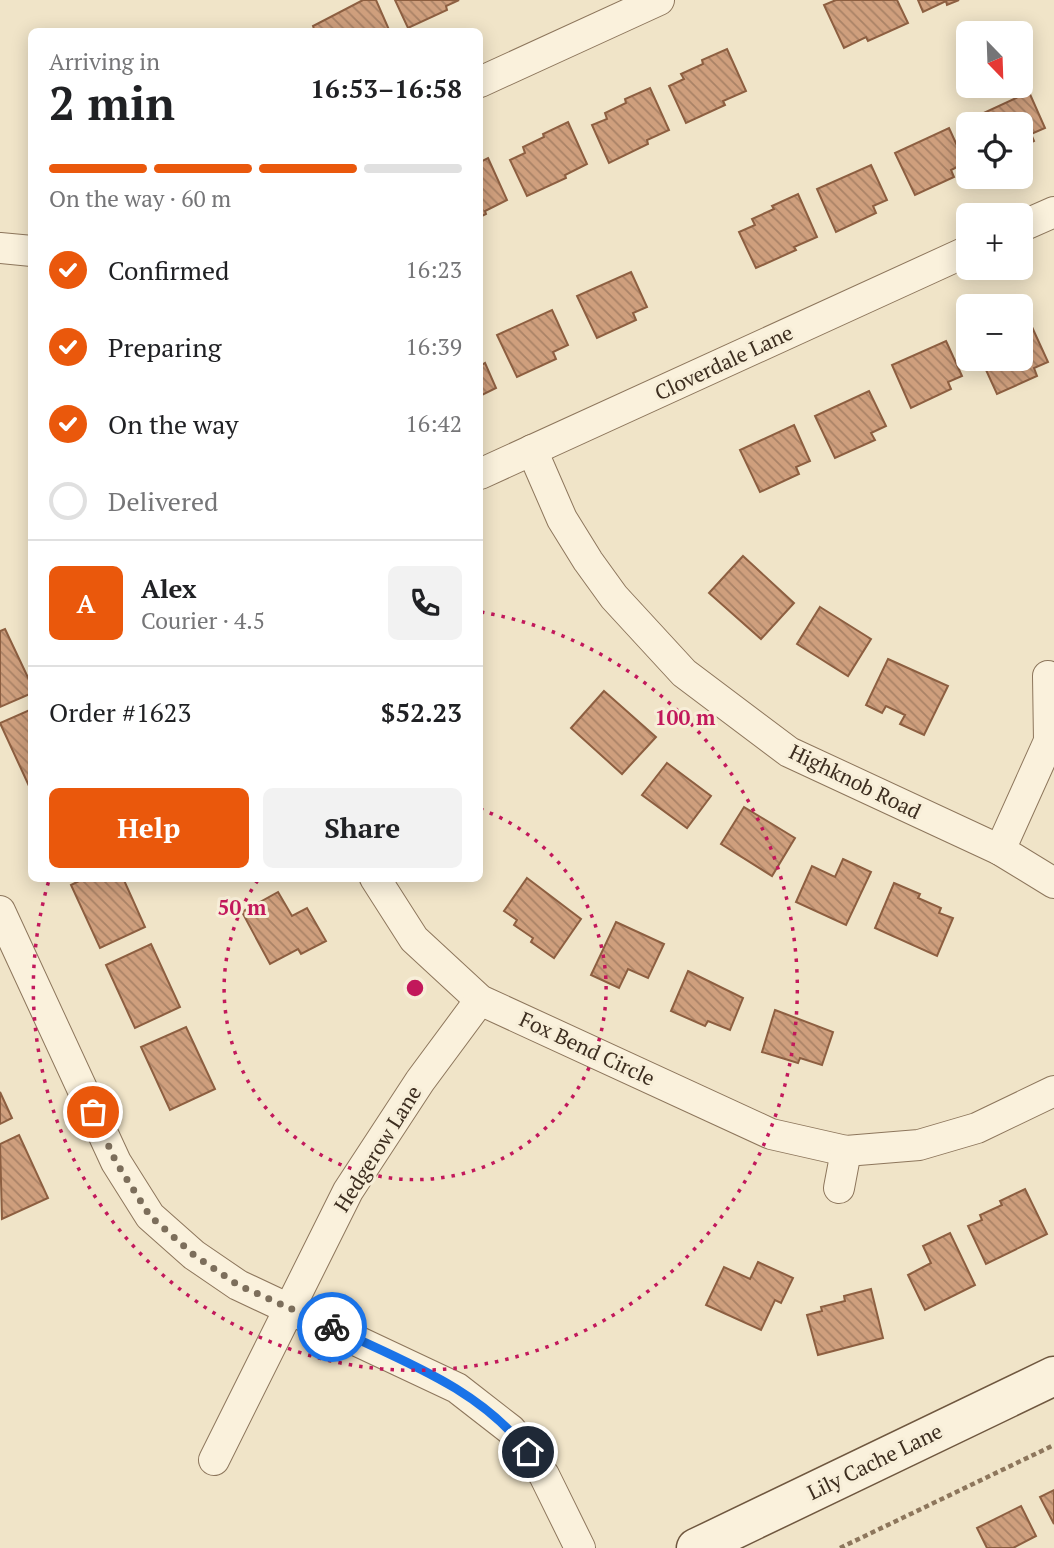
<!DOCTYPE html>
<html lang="en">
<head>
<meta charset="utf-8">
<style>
	body { margin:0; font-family:"PT Serif",serif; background:#f2f2f2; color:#202124; height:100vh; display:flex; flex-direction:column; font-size:26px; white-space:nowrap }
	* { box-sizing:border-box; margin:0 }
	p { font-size:23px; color:#757577 }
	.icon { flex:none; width:38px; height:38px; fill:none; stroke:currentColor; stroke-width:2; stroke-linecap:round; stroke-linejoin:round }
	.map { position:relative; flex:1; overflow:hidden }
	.side { position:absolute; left:28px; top:28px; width:455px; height:854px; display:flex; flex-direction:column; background:#fff; border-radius:10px; box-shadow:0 4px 18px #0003 }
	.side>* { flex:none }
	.needle { width:46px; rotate:157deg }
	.buttons { position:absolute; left:956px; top:21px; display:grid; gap:14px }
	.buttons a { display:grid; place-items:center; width:77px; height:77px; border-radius:10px; background:#fff; box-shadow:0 4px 18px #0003; font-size:35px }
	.pin { position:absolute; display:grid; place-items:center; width:60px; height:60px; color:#fff; margin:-30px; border:4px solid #fff; border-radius:50%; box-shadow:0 2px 7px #0007 }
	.courier { position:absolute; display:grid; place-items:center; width:70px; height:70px; margin:-35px; border:5px solid #1a73e8; border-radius:50%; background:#fff; color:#222; box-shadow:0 2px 9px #0007 }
	.overview em { font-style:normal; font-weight:700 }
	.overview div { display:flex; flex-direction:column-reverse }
	.overview { display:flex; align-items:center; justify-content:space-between; height:119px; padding:0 21px }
	h1 { font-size:46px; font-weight:700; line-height:52px }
	.bar { display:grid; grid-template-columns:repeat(4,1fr); gap:10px 7px; align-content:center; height:84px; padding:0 21px }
	.bar i { height:9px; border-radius:5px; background:#e0e0e0 }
	.bar .selected { background:#ea580c }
	.bar p { grid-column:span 4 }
	.line { display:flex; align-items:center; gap:18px; padding:0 21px; border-top:2px solid #e0e0e0 }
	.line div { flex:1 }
	.round { display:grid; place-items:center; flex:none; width:74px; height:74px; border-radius:10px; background:#f2f2f2 }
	ol { padding:0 21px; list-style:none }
	li { display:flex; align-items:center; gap:21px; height:77px }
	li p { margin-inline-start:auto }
	li .icon { padding:7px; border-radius:50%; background:#ea580c; color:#fff; stroke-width:4 }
	li:last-child { color:#757577 }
	li i { width:38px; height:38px; border:4px solid #e0e0e0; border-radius:50% }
	.primary-button { display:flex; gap:14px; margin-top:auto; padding:14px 21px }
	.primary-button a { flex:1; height:80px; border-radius:10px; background:#ea580c; color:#fff; font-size:28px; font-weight:700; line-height:80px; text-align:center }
	.primary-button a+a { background:#f2f2f2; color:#202124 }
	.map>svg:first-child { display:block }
	.building { fill:url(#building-back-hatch); stroke:#8d5f41; stroke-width:2 }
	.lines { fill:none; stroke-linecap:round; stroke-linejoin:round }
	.street-casing { stroke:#8d765c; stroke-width:32 }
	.secondary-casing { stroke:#6f573f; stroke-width:41 }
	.path { stroke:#8d765c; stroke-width:4.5; stroke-dasharray:5 3.5; stroke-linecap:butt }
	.street { stroke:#faf1dc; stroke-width:30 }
	.secondary { stroke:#faf1dc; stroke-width:38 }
	.done { stroke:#7c6e5b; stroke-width:7; stroke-dasharray:0 12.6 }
	.route { stroke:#1a73e8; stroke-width:9 }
	.ring { fill:none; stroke:#c2185b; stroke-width:3.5; stroke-dasharray:3.5 7 }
	.labels { text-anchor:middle; stroke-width:6; stroke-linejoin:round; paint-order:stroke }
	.street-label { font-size:21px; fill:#3d2e20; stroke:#f7eed8 }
	.centre { fill:#c2185b; stroke:#f7eed8; stroke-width:3.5 }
	.ring-label { font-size:21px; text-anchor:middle; font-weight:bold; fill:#c2185b; stroke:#f7eed8; stroke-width:6; stroke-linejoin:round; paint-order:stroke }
</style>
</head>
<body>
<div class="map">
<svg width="1054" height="1548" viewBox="0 0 1054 1548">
	<defs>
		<pattern id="building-back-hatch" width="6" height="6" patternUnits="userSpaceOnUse" patternTransform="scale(1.75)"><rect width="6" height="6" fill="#cf9f7d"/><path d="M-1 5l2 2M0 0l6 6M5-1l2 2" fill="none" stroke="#a98266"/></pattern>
	</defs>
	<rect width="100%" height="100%" fill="#f0e4c8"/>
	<g class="building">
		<path d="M363,0H376L390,32H315L313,26Z"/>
		<path d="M395,0H459L446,6L447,10L408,28Z"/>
		<path d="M836,0H897L908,23L868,41L866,37L844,48L824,5Z"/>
		<path d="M918,0H959L947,5L946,1L923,12Z"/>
		<path d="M727,49L746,91L723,101L725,105L686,123L669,86L684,79L681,74L703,64L702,60Z"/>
		<path d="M650,88L669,130L647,140L648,144L609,163L592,125L607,119L605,113L626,103L625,99Z"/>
		<path d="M1029,92L1045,128L1031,134L1034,141L1020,148V124H978L975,117Z"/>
		<path d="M568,122L587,164L565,175L566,178L527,196L510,160L525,153L523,147L544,137L543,134Z"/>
		<path d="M949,128L965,163L951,170L954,177L915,195L895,153Z"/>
		<path d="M488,158L507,200L485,211L486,214L480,217V162Z"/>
		<path d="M871,165L887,200L873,206L876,213L836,232L817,189Z"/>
		<path d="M798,194L817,237L794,247L796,250L756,268L739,232L755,225L752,219L774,209L772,206Z"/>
		<path d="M631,272L647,307L633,313L636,320L597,338L577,296Z"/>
		<path d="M552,310L568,345L553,352L556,359L517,377L497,335Z"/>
		<path d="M1032,327L1048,362L1034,368L1037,376L997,394L981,359H1020V332Z"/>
		<path d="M946,341L962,376L948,382L951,389L911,408L892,365Z"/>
		<path d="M485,363L496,388L480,396V366Z"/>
		<path d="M869,391L886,426L871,433L875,440L835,458L815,416Z"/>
		<path d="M794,425L810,461L796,467L799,474L760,492L740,450Z"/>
		<path d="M743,556L794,603L761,639L709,593Z"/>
		<path d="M820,607L871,639L848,676L797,644Z"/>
		<path d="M5,629L32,686V693L0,707V631Z"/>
		<path d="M888,659L948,686L924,735L900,724L905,715L886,706L882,713L866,705Z"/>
		<path d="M604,691L656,737L622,774L571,728Z"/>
		<path d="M32,709V785L29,786L0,723Z"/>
		<path d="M667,763L711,796L687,828L642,795Z"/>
		<path d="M744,807L795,838L772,876L721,844Z"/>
		<path d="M843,859L871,872L846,925L796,902L812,866L835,877Z"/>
		<path d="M85,878H123L145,927L100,948L71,885Z"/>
		<path d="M527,878L581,919L554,958L531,942L533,938L514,925L517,920L504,911Z"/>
		<path d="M894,883L920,894L918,898L941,908L939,913L953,918L937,956L875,928Z"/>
		<path d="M278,892L292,916L307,908L326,941L301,954L298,949L270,964L242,912Z"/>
		<path d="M616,922L664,944L648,978L628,969L619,988L591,975Z"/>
		<path d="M151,944L180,1007L135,1028L106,965Z"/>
		<path d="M688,971L743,998L730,1030L708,1021L705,1026L671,1011Z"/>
		<path d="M775,1010L833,1032L822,1065L800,1058L798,1063L762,1052Z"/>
		<path d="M186,1027L215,1089L170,1110L141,1047Z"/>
		<path d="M0,1092L12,1118L0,1124Z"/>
		<path d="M19,1135L48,1198L2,1219L0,1144Z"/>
		<path d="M1025,1189L1047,1234L986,1264L968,1226L982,1220L980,1215L1002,1205L1000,1201Z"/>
		<path d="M950,1233L975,1285L925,1310L908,1275L931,1263L923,1246Z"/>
		<path d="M758,1262L793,1278L781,1303L775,1300L761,1330L706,1305L724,1267L750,1279Z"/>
		<path d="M871,1289L883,1338L818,1355L807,1315L822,1311L821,1307L845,1301L844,1296Z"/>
		<path d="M1054,1490V1524L1040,1497Z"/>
		<path d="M1021,1506L1036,1536L1013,1548H987L977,1528Z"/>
	</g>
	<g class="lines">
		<g class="street-casing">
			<g id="street">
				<path d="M480,82L659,0"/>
				<path d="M1020,227L1054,212"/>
				<path d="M0,248L32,251"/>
				<path d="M532,450L562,519L588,561L614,597L684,673L789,752L1000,850L1054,883"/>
				<path d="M480,474L968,251"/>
				<path d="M1000,850L1049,741L1048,676"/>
				<path d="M375,878L414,939L480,1000L771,1134L846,1151L919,1145L977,1128L1054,1091"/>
				<path d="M0,911L116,1162L150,1216L194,1255L238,1285L457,1388L511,1430L544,1475L580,1548"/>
				<path d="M839,1188L846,1151"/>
				<path d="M214,1460L348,1191L420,1081L480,1000"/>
			</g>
		</g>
		<g class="secondary-casing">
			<path id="secondary" d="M696,1548L1054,1376"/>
		</g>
		<path class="path" d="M840,1548L1054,1445"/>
		<use href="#street" class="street"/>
		<use href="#secondary" class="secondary"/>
	</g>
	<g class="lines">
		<path class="done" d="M93,1112L116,1162L150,1216L194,1255L238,1285L332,1327"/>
		<path class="route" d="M332,1327C402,1361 480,1388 528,1452"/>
	</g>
	<g class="ring">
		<path d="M480 809A191 191 0 1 1 258 880"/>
		<path d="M481 612A382 382 0 1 1 49 880"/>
	</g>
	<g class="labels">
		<g class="street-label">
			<text transform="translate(724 363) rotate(-25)" y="7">Cloverdale Lane</text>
			<text transform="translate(855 782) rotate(26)" y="7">Highknob Road</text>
			<text transform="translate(587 1049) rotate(25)" y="7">Fox Bend Circle</text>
			<text transform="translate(378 1149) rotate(-58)" y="7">Hedgerow Lane</text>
			<text transform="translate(875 1462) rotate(-26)" y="7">Lily Cache Lane</text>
		</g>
	</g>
	<circle cx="415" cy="988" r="10" class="centre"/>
	<g class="ring-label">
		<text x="685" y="725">100 m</text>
		<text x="242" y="915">50 m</text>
	</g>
</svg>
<div class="buttons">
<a><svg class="needle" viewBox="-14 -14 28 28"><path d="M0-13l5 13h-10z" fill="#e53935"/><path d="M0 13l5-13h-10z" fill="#757577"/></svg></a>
<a><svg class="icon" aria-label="locate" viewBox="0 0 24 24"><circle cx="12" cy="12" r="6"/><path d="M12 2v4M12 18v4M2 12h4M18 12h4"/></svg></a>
<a>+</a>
<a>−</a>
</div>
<div class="pin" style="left:93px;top:1112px;background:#ea580c"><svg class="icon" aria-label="bag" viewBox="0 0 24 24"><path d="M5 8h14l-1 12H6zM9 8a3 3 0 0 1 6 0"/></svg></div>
<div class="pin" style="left:528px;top:1452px;background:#1f2937"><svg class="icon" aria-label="home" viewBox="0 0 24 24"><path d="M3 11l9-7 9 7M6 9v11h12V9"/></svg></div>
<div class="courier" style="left:332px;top:1327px"><svg class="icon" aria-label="bike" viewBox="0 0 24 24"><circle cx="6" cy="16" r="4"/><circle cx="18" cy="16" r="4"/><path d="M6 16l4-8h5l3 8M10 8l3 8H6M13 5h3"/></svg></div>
<section class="side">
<div class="overview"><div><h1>2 min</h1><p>Arriving in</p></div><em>16:53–16:58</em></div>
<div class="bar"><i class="selected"></i><i class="selected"></i><i class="selected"></i><i></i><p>On the way · 60 m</p></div>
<ol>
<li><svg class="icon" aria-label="check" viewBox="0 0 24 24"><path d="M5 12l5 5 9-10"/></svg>Confirmed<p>16:23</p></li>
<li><svg class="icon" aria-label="check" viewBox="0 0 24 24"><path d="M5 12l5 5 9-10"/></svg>Preparing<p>16:39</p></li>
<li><svg class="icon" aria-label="check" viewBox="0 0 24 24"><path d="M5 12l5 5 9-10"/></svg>On the way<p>16:42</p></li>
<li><i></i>Delivered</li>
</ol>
<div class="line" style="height:126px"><b class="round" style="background:#ea580c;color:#fff">A</b><div><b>Alex</b><p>Courier · 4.5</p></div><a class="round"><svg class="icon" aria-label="phone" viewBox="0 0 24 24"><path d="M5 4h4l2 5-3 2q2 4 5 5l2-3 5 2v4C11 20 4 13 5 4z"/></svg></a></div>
<div class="line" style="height:91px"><div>Order #1623</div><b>$52.23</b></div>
<div class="primary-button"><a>Help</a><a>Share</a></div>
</section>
</div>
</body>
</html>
